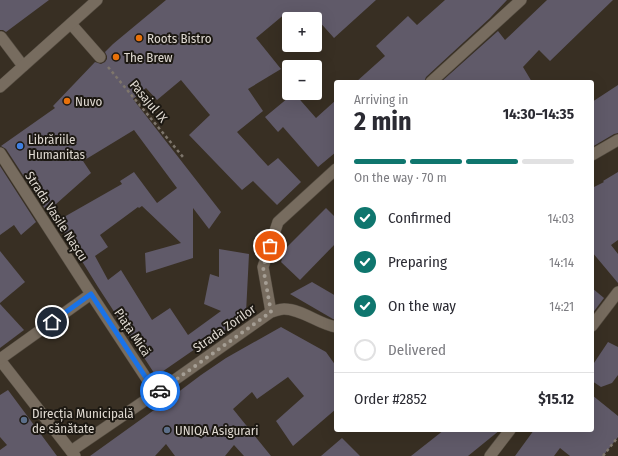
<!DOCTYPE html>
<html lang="en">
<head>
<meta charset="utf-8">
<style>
	body { margin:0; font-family:"Fira Sans Condensed",sans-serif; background:#f2f2f3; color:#2b2b33; height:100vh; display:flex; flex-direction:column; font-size:15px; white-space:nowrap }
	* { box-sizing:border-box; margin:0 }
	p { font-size:13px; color:#7c7c81 }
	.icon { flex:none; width:22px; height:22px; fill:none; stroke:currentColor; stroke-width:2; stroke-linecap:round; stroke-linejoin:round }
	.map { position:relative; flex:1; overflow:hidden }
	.side { position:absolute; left:334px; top:80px; width:260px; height:352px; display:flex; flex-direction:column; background:#fff; border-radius:4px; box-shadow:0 4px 16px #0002 }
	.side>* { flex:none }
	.controls { position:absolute; left:282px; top:12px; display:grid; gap:8px }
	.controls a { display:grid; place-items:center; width:40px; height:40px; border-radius:4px; background:#fff; box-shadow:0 4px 16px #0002; font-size:20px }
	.pin { position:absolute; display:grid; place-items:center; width:34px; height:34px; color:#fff; margin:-17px; border:2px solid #fff; border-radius:50%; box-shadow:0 1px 4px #0007 }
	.courier { position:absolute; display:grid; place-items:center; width:40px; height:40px; margin:-20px; border:3px solid #1a73e8; border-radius:50%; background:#fff; color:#222; box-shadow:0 1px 5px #0007 }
	.headline em { font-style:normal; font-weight:700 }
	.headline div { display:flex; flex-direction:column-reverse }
	.headline { display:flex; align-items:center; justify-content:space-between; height:68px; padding:0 20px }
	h1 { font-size:26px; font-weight:700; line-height:30px }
	.bar { display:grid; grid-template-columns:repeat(4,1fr); gap:6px 4px; align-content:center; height:48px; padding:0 20px }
	.bar i { height:5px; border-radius:3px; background:#e1e1e2 }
	.bar .on { background:#0f766e }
	.bar p { grid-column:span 4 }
	.line { display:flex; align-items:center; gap:10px; padding:0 20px; border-top:1px solid #e1e1e2 }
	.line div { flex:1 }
	ol { padding:0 20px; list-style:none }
	li { display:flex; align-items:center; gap:12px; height:44px }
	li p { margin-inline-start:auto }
	li .icon { padding:4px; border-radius:50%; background:#0f766e; color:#fff; stroke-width:4 }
	li:last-child { color:#7c7c81 }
	li i { width:22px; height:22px; border:2px solid #e1e1e2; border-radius:50% }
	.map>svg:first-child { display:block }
	.building { fill:#605a69 }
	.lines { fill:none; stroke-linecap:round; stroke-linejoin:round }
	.pedestrian-casing { stroke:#554d42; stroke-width:12 }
	.minor-casing { stroke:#554d42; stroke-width:12 }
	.path { stroke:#7e766c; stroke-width:2.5; stroke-dasharray:3 3; stroke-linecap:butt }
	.pedestrian { stroke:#776c5f; stroke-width:11 }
	.minor { stroke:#776c5f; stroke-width:11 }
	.done { stroke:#a59e94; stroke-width:4; stroke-dasharray:0 7.2 }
	.route { stroke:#1a73e8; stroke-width:5 }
	.food-dot { fill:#e8710a; stroke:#1c1812; stroke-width:1.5 }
	.shop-dot { fill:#3f7fe0; stroke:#1c1812; stroke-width:1.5 }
	.service-dot { fill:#5c6f8a; stroke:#1c1812; stroke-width:1.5 }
	.labels { text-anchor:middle; stroke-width:4; stroke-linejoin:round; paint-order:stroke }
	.poi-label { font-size:13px; fill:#dfd9d1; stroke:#1c1812; text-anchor:start }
	.street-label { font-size:13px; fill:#dfd9d1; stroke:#1c1812 }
</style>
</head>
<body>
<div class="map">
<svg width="618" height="456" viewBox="0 0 618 456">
	<rect width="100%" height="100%" fill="#382f23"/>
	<g class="building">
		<path d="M0,0H49L6,32L3,30H0Z"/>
		<path d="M166,0H376L334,38L317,19H290L286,13L256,38L281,69L248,89L263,111L237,132L268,166L278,158L301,182L277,205L253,181L242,190L189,135L210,115L181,80L157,100L146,88L133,99L221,212L209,229L193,208V258L146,273L145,253L181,243L142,206L139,208L138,207L100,235L108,247L95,256L108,280L121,270L152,320L170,308L188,335L221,311L204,304L210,274L219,277V249L249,254L246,313L213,341L211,338L156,376L98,287L57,221L122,184L120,181L134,172L157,203L177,188L134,130L83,161L91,173L47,212L6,149L1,146L55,108L53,106L95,62L101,64L105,62L107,59V56L105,52L113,44Z"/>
		<path d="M445,0H507L490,18L426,77L424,82H356L385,56L376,46L408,16L417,25Z"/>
		<path d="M547,0H613L550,61L539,50L523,67L532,82H441L498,31L505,40Z"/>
		<path d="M618,85V133L614,134L592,147V102Z"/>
		<path d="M294,93L316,118L336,100V152L318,167L283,127L278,132L265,117Z"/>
		<path d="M0,166L36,222L21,235L14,225L0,235Z"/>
		<path d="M618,172V240L611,245L618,254V283L592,252V188L604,182L603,181Z"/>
		<path d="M326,208L336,218V243L300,280L281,262L286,248Z"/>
		<path d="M0,251L25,282L0,303Z"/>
		<path d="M312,282L336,296V320L333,319L290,294Z"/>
		<path d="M592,288L604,298L592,314Z"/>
		<path d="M0,304L24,330L0,348Z"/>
		<path d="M281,327L326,352L336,366V409L293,446L276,421L304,396L288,377L257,399L252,392L233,409L271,456H244L234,445L225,456H175L166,444L155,456H90L161,405L201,375L226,358Z"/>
		<path d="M608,342L618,347V375L612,383L601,387L592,381V366Z"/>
		<path d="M8,390L57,456H0V450L7,445L0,437V395Z"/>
		<path d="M592,395L618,416V437L603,456H570L560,448L554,456H515L534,430H592Z"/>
		<path d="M444,430H500L468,456H411Z"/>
		<path d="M342,438L360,456H321Z"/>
	</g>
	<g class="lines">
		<g class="pedestrian-casing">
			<g id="pedestrian">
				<path d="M71,24L100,57"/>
				<path d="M1,37L23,66"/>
				<path d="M0,87L97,0"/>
				<path d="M0,360L71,451"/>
			</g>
		</g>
		<g class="minor-casing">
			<g id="minor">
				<path d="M431,82L521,0"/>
				<path d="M0,153L91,294L156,393"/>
				<path d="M592,155L618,140"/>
				<path d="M271,312L263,267L278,222L336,169"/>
				<path d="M592,326L618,292"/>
				<path d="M0,359L91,294"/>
				<path d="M75,456L71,451L156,393L271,312C275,311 280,309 284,309C302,309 318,324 336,327"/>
				<path d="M490,456L510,430"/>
			</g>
		</g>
		<g class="path">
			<path d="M108,67L183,157"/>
			<path d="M603,456L618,437"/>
		</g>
		<use href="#pedestrian" class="pedestrian"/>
		<use href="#minor" class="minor"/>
	</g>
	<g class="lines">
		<path class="done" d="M160,391L271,312L263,267L270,246"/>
		<path class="route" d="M52,322L91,294L156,393L160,391"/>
	</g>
	<g class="food-dot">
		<circle cx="139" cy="38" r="4"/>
		<circle cx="116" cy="57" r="4"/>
		<circle cx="67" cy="101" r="4"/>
	</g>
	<circle class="shop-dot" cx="20" cy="146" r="4"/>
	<g class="service-dot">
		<circle cx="24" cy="420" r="4"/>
		<circle cx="167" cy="430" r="4"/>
	</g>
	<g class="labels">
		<g class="poi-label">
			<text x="147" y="43">Roots Bistro</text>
			<text x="124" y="62">The Brew</text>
			<text x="75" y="106">Nuvo</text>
			<text x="28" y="144">Librăriile<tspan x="28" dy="15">Humanitas</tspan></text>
			<text x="32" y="418">Direcția Municipală<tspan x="32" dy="15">de sănătate</tspan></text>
			<text x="175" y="435">UNIQA Asigurari</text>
		</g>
		<g class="street-label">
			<text transform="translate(149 101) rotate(50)" y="5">Pasajul IX</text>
			<text transform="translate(57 216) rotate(57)" y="5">Strada Vasile Nașcu</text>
			<text transform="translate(224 328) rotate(-35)" y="5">Strada Zorilor</text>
			<text transform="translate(133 332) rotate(56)" y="5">Piața Mică</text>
		</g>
	</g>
</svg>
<div class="controls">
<a>+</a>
<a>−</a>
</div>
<div class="pin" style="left:270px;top:246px;background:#ea580c"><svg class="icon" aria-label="bag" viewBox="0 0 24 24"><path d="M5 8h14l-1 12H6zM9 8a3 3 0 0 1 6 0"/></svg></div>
<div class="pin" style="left:52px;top:322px;background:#1f2937"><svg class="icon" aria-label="home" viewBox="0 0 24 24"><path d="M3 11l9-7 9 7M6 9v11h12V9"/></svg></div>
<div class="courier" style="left:160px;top:391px"><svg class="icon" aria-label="car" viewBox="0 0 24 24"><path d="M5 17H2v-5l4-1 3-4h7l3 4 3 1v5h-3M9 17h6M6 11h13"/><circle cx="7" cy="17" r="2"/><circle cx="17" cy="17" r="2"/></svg></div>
<section class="side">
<div class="headline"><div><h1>2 min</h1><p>Arriving in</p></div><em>14:30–14:35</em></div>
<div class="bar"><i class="on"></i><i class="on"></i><i class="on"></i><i></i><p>On the way · 70 m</p></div>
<ol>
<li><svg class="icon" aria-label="check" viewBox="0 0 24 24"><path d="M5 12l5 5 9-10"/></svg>Confirmed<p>14:03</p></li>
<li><svg class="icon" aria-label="check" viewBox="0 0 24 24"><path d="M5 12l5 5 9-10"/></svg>Preparing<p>14:14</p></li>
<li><svg class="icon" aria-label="check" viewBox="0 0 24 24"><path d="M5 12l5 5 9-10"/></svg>On the way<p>14:21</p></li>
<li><i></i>Delivered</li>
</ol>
<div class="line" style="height:52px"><div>Order #2852</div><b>$15.12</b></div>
</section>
</div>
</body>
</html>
